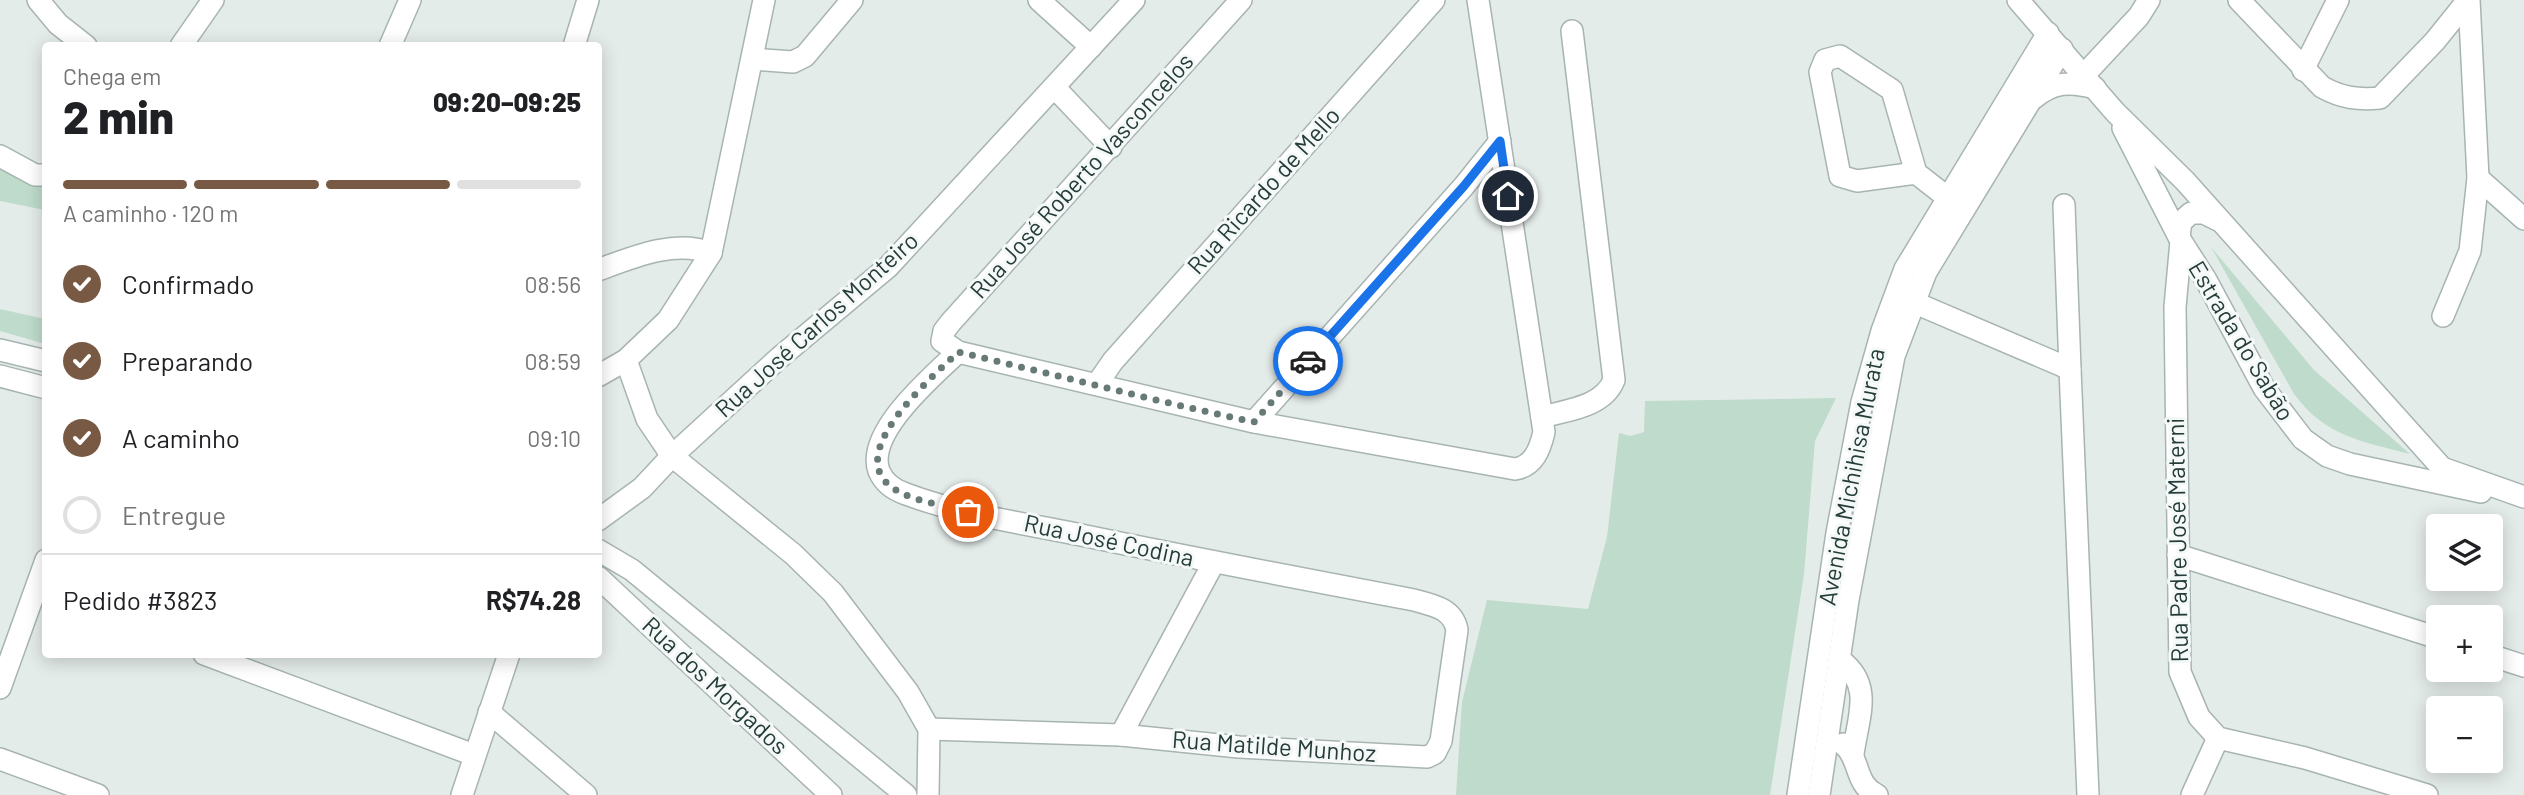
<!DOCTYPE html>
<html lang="pt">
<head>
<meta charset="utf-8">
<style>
	body { margin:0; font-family:Barlow,sans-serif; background:#f6f6f6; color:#202124; height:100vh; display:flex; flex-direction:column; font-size:26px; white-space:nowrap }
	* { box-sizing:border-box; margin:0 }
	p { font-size:23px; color:#757577 }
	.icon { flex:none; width:38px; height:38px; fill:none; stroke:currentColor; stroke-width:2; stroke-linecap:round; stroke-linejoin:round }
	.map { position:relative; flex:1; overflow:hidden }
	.side { position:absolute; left:42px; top:42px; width:560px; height:616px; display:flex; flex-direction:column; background:#fff; border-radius:7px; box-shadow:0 4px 18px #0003 }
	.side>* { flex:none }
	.fabs { position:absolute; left:2426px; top:514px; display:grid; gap:14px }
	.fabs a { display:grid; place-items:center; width:77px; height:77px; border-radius:7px; background:#fff; box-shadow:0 4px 18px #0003; font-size:35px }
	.pin { position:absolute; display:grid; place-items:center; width:60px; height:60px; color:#fff; margin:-30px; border:4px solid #fff; border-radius:50%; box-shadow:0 2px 7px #0007 }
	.courier { position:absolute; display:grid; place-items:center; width:70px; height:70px; margin:-35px; border:5px solid #1a73e8; border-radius:50%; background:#fff; color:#222; box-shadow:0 2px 9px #0007 }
	.head em { font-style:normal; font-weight:800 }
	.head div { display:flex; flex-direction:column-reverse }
	.head { display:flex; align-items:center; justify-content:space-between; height:119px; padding:0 21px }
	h1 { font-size:46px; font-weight:800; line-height:52px }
	.bar { display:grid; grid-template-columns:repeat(4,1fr); gap:10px 7px; align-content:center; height:84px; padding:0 21px }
	.bar i { height:9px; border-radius:5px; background:#e0e0e0 }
	.bar .selected { background:#785a44 }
	.bar p { grid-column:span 4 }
	.line { display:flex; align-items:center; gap:18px; padding:0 21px; border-top:2px solid #e0e0e0 }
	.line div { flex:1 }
	ol { padding:0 21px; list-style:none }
	li { display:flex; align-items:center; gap:21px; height:77px }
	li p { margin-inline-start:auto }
	li .icon { padding:7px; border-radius:50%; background:#785a44; color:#fff; stroke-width:4 }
	li:last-child { color:#757577 }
	li i { width:38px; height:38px; border:4px solid #e0e0e0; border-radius:50% }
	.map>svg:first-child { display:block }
	.green { fill:#bfdbcc }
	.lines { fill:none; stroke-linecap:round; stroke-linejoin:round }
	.minor-casing { stroke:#a7b4b2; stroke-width:24 }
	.minor { stroke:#fff; stroke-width:21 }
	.done { stroke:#687a78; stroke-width:7; stroke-dasharray:0 12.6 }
	.route { stroke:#1a73e8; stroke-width:9 }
	.labels { text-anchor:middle; stroke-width:6; stroke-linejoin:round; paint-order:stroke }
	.street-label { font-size:24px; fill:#253c3a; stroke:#f4f9f7 }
</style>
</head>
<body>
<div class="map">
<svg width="2524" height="795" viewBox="0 0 2524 795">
	<rect width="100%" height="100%" fill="#e4ecea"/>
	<g class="green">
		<path d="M0,166L45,182V210L0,201Z"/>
		<path d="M2211,247L2314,370L2410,454C2361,441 2326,437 2294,394Z"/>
		<path d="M0,309L45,319V344L0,331Z"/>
		<path d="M1836,398L1815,441L1804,574L1770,795H1456L1462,702L1487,600L1588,609L1607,537L1619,433L1630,436L1644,432L1645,401Z"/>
	</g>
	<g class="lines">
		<g class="minor-casing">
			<g id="minor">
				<path d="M38,0L58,24L86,46"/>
				<path d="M764,0L711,253L668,320L626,360L647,419L672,456L793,554L833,593L908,692L929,729L928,795"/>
				<path d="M1039,0L1091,47"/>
				<path d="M1241,0L951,322L944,331L942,341L958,352L1254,422L1515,469C1534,466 1540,449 1544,432L1478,0"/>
				<path d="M2018,0L2115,112L2185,181L2442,468L2524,497"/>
				<path d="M2239,0L2322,87C2342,98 2358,100 2380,98L2435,41L2468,0"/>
				<path d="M181,46L213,0"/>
				<path d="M390,46L410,0"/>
				<path d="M574,46L588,0"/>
				<path d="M752,59L793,62L805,56L852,0"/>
				<path d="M2303,70L2338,0"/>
				<path d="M2084,75L2139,16L2149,0"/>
				<path d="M1055,88L1111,147"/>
				<path d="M2034,98C2053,82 2070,81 2095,88"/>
				<path d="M2123,128L2181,241L2206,280L2264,388L2303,439L2327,456L2350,464L2481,492"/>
				<path d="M0,156L35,175H46"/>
				<path d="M1916,173L1857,181L1840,176L1820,72L1825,60L1840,56L1892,90L1916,173L1948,198"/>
				<path d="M2478,178L2524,219"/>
				<path d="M2179,236L2181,222L2191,213H2204L2218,220"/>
				<path d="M2181,241L2175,307L2180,672L2199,717L2218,738L2305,758L2427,795"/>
				<path d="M598,270C633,257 675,239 711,253"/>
				<path d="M1913,302L2070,369L2064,205"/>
				<path d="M2443,316L2470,251L2478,178L2469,0"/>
				<path d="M0,350L46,361"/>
				<path d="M2070,369L2088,795"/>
				<path d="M0,376L46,388"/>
				<path d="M598,376L626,360"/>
				<path d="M1097,384L1113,361L1434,0"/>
				<path d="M1542,417C1568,410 1603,407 1614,380L1572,31"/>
				<path d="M1254,422L1464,186L1500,141"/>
				<path d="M598,520L642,488L672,456L779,358L888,267L1134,0"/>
				<path d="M598,550L632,570L906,795"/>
				<path d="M2178,555L2438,638"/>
				<path d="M598,577L831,795"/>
				<path d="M204,654L474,755"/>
				<path d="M2490,655L2524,666"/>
				<path d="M1840,660C1874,685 1858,717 1853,754"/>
				<path d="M0,688L46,560"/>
				<path d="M489,712L586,795"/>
				<path d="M929,729L1121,735L1239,747L1427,757L1435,753L1441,741L1457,630C1453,608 1432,605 1414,600C1303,579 1192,558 1081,535C1023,523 962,515 906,494C894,490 884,483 879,471C865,433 933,376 958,352"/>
				<path d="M1121,735L1214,562"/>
				<path d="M1843,744C1861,759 1854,784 1877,795"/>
				<path d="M0,759L98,795"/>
				<path d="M462,795L509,654"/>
				<path d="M1798,795L1837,533L1862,402L1882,331L1905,269L2048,33"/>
				<path d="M1819,795L1848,600L1894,356L1926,272L2062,49"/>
				<path d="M2192,795L2218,738"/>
			</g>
		</g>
		<use href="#minor" class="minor"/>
	</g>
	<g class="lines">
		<path class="done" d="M968,512C945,505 916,502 896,490C838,456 933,377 958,352C1057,375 1154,401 1254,422L1308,361"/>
		<path class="route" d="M1308,361L1464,186L1500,141L1508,196"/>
	</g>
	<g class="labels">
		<g class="street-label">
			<text transform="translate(1082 176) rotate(-48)" y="8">Rua José Roberto Vasconcelos</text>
			<text transform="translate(1264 191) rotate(-48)" y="8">Rua Ricardo de Mello</text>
			<text transform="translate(817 325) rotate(-42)" y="8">Rua José Carlos Monteiro</text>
			<text transform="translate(2241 341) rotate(59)" y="8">Estrada do Sabão</text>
			<text transform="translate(1852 477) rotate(-79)" y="8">Avenida Michihisa Murata</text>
			<text transform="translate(2178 540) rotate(-91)" y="8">Rua Padre José Materni</text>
			<text transform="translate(1109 541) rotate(12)" y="8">Rua José Codina</text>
			<text transform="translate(715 686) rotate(43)" y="8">Rua dos Morgados</text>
			<text transform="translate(1274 747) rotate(4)" y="8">Rua Matilde Munhoz</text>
		</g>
	</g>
</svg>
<div class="fabs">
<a><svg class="icon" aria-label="layers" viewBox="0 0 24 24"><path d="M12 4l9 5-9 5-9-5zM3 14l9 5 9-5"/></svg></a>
<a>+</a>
<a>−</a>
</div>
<div class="pin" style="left:968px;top:512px;background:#ea580c"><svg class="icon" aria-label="bag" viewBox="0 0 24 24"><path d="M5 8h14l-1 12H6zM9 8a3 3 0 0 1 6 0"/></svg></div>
<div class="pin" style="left:1508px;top:196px;background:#1f2937"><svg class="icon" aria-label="home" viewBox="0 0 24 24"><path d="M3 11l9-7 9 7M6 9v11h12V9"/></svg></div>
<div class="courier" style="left:1308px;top:361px"><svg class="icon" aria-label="car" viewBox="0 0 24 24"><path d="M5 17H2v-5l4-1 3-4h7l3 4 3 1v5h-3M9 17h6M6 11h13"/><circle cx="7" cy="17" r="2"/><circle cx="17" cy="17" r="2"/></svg></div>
<section class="side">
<div class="head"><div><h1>2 min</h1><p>Chega em</p></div><em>09:20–09:25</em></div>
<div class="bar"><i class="selected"></i><i class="selected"></i><i class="selected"></i><i></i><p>A caminho · 120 m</p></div>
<ol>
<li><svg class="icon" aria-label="check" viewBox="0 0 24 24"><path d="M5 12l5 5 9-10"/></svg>Confirmado<p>08:56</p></li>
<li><svg class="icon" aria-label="check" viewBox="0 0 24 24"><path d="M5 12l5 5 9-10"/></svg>Preparando<p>08:59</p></li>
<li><svg class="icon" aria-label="check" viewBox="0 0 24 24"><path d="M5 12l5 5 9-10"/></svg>A caminho<p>09:10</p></li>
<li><i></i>Entregue</li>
</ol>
<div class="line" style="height:91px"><div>Pedido #3823</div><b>R$74.28</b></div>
</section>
</div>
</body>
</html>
